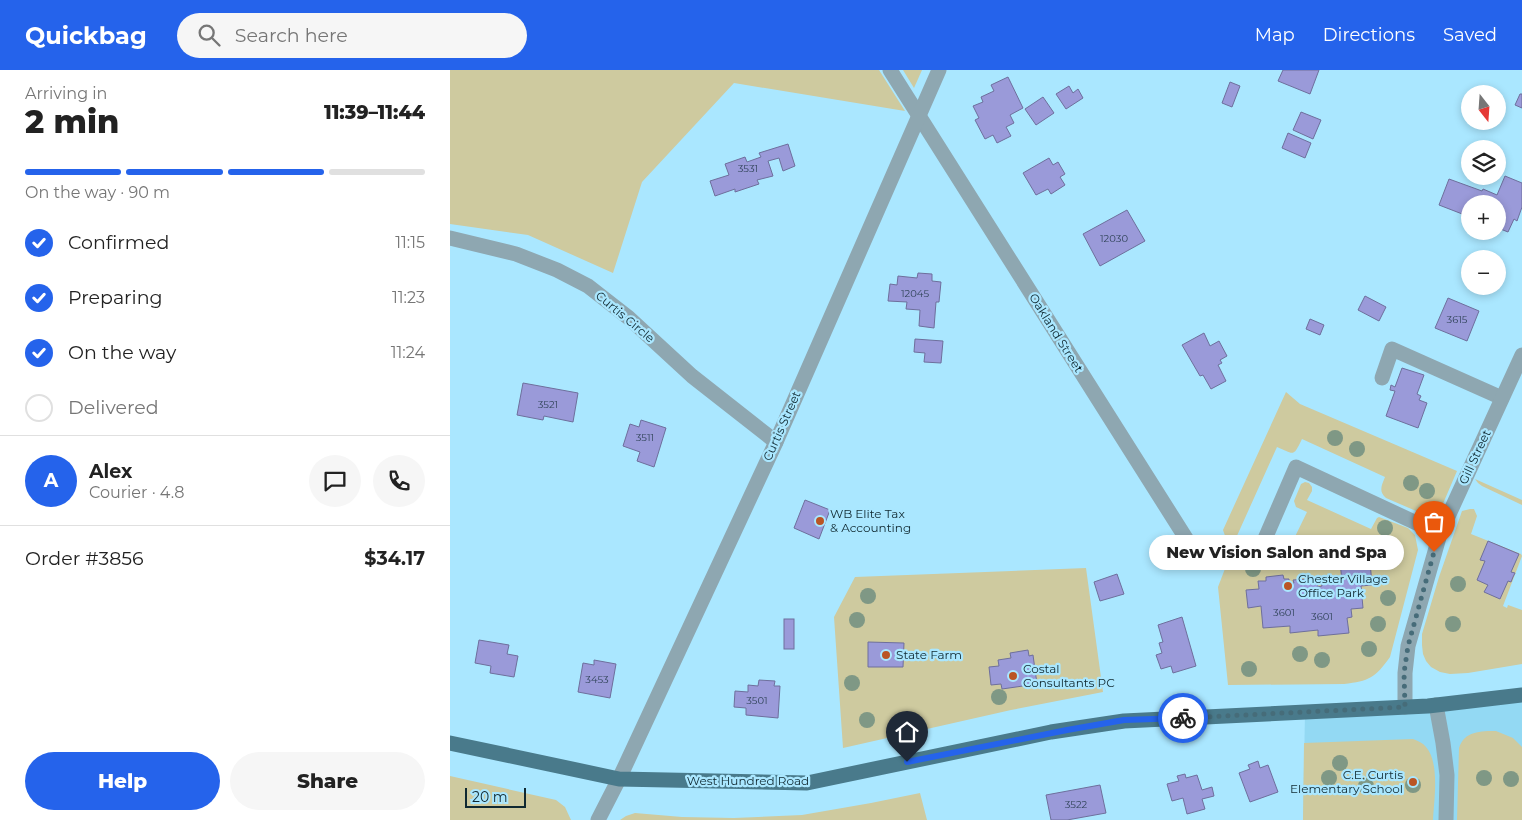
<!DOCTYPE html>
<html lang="en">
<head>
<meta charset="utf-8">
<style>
	body { margin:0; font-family:Montserrat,sans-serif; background:#f6f6f6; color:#222; height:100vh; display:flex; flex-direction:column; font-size:19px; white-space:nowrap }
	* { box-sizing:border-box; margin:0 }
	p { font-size:16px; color:#767676 }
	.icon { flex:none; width:28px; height:28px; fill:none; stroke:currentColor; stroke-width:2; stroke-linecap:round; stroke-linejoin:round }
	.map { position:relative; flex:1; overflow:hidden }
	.side { display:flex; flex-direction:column; background:#fff; width:450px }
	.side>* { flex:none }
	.needle { width:32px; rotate:163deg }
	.buttons { position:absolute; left:1011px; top:15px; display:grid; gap:10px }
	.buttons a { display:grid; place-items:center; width:45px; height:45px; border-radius:50%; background:#fff; box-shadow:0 2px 8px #0003; font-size:25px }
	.scale { position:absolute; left:15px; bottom:12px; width:61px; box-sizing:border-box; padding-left:5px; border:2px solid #102931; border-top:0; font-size:14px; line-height:18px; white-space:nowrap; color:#102931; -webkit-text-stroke:4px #aae7ff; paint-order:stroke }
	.pin { position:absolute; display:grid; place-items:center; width:42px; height:42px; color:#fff; margin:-51px -21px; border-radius:50% 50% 50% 0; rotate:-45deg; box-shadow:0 0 5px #0007 }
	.pin .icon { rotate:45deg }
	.courier { position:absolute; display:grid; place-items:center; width:50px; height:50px; margin:-25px; border:4px solid #2563eb; border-radius:50%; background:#fff; color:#222; box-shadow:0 1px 6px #0007 }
	.bubble { position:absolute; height:35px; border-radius:18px; background:#fff; box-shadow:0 2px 8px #0003; font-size:16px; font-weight:800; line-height:35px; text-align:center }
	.head em { font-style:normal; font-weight:800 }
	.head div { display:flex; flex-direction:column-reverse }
	.head { display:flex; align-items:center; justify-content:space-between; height:85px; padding:0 25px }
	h1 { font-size:32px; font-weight:800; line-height:38px }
	.bar { display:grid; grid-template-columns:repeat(4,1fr); gap:8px 5px; align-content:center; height:60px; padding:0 25px }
	.bar i { height:6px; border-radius:4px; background:#e0e0e0 }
	.bar .current { background:#2563eb }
	.bar p { grid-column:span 4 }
	.line { display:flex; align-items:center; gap:12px; padding:0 25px; border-top:1px solid #e0e0e0 }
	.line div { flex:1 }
	.round { display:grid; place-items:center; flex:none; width:52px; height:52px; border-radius:26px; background:#f6f6f6 }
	ol { padding:0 25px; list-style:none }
	li { display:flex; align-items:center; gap:15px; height:55px }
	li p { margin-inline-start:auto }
	li .icon { padding:5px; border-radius:50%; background:#2563eb; color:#fff; stroke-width:4 }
	li:last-child { color:#767676 }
	li i { width:28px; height:28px; border:2px solid #e0e0e0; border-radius:50% }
	.action { display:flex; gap:10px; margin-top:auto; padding:10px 25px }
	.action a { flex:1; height:58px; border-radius:30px; background:#2563eb; color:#fff; font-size:20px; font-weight:800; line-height:58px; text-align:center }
	.action a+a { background:#f6f6f6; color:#222 }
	header { display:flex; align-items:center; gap:30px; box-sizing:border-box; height:70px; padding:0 25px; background:#2563eb; color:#fff }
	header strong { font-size:24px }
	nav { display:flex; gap:28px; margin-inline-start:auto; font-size:18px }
	.search { width:350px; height:45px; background:#f6f6f6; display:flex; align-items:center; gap:12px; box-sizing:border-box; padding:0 18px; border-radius:28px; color:#767676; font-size:19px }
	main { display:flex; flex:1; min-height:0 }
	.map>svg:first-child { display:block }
	.built { fill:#93d9f3 }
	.green { fill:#ceca9f }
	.building { fill:#9a9ad9; stroke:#6e6f9c }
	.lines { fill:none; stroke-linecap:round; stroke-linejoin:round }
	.minor { stroke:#8ea7b1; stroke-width:15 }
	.major { stroke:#497a8b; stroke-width:15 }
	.tree { fill:#7f9885 }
	.done { stroke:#466c79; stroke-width:5; stroke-dasharray:0 9 }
	.route { stroke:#2563eb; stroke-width:6 }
	.poi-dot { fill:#ba5525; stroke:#aae7ff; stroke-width:2 }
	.labels { text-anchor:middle; stroke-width:4.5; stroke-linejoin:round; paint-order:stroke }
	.number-label { font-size:10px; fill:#32455b }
	.street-label { font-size:12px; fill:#102931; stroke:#aae7ff }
	.poi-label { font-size:12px; fill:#102931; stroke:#aae7ff; text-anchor:start }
</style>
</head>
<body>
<header>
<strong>Quickbag</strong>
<div class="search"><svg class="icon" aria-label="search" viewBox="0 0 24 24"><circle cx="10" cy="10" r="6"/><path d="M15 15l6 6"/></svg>Search here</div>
<nav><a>Map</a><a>Directions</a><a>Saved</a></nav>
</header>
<main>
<section class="side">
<div class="head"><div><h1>2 min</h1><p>Arriving in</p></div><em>11:39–11:44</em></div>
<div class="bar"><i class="current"></i><i class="current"></i><i class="current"></i><i></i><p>On the way · 90 m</p></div>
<ol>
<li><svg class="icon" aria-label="check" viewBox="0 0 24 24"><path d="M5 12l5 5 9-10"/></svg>Confirmed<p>11:15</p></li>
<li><svg class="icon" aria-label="check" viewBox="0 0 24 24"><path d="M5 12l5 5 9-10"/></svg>Preparing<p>11:23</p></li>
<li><svg class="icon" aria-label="check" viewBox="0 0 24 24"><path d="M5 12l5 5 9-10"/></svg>On the way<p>11:24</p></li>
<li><i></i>Delivered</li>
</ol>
<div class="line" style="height:90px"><b class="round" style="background:#2563eb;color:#fff">A</b><div><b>Alex</b><p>Courier · 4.8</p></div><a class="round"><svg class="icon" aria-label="chat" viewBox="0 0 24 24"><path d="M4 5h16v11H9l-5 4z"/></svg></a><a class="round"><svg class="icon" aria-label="phone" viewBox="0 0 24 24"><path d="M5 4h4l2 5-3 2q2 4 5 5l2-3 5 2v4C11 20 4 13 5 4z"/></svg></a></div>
<div class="line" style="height:65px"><div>Order #3856</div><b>$34.17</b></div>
<div class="action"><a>Help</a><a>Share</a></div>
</section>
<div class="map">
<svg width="1072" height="750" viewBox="0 0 1072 750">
	<rect width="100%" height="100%" fill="#aae7ff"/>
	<path class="built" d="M1072,625V750H853L855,643Z"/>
	<g class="green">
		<path d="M0,0H429L455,41L284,13L192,112L163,203L78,165L0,154Z"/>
		<path d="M453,0H472L464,18Z"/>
		<path d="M836,322L850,334L1007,401L989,443L980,447L936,428C928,421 932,415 935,407L852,369C843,388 844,384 827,377L786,468L804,479L803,483L816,489L824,474H828L839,479L857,442L846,437L844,431L851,414L855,412L859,413L862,417V421L857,430L921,459L927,448L929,447L958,458L965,465L968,480L940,587C925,608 919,611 894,614L778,615L768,517L781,483L773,460Z"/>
		<path d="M1025,409L1072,430V435L1032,416L1028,413Z"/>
		<path d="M1020,439H1024L1027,446L1021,464L1071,484L1072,486L1053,536L1057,538L1058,535L1072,540V594L1018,603L1000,604L990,602L981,597L976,591L973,584L972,575V564L989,507L1012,441Z"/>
		<path d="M636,498L653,622L561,640L393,678L384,547L405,507Z"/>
		<path d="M1046,661L1063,668L1072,677V750H1007L1009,678C1014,661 1031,661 1046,661Z"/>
		<path d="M963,669C968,671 973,673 976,677C990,693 984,730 983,750H853L854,673Z"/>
		<path d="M0,706L106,730L115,737L121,750H0Z"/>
		<path d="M470,723L477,750H170L176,746L185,743L232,747L284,748L352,745L421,733Z"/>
	</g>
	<g class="building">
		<path d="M833,0H869L860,24L828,11Z"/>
		<path d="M558,7L573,38L560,45L564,53L556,57L561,66L547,73L543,65L535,69L525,50L529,48L523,36L533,32L531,27L544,21L541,15Z"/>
		<path d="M780,12L790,16L782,37L772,33Z"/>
		<path d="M619,16L623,23L628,19L633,28L616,39L606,24Z"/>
		<path d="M1070,24H1072V38L1065,35Z"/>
		<path d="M593,27L604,43L586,55L575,39Z"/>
		<path d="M851,42L871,50L863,69L843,60Z"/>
		<path d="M838,63L861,73L855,88L832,78Z"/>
		<path d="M338,74L345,96L333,101L329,88L318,91L323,106L307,110L309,114L285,122V119L265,126L260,111L279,105L275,94L295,87L297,92L311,87L309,83Z"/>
		<path d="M599,88L603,95L608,92L615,104L610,107L615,115L601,124L598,119L586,125L573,103Z"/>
		<path d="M1055,106L1072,113V137L1067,151L1064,149L1058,162L1048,158V134H1020V147L989,135L999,109L1032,121L1033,119L1047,125Z"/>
		<path d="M677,140L695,171L650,196L633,164Z"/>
		<path d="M468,203L482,204V211L491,212L489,232H486L484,258L469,256L470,240L456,239L457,232L438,231L440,214L447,215L448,206L467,208Z"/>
		<path d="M915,226L936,237L929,251L908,240Z"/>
		<path d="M998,228L1029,241L1017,271L985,258Z"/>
		<path d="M860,249L874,255L870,265L856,259Z"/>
		<path d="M754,263L760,276L769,271L777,286L770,290L772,293L768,295L776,311L761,319L753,305L750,306L732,275Z"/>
		<path d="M465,269L493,271L491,293L474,292L475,283L464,282Z"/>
		<path d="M952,298L974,305L967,324L971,326L969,330L977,333L968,358L936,346L945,321L940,320L941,315L945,317Z"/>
		<path d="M73,313L128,323L123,352L94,346L93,350L67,345Z"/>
		<path d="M191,350L216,358L204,397L187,391L190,382L173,376L180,354L189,357Z"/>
		<path d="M355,430L380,440L369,469L344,458Z"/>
		<path d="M906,467L907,469L918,468L922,515L911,516L913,538L901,539L902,547L897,548L899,563L868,566V560L840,563V556L813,558L811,536L798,538L796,520L809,519L808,511H816V507L833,505L834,509H839V514L844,513L843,510L858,509V512L867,511L868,517L872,516L871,513L892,511L888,472L895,471V468Z"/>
		<path d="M1038,471L1069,484L1061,502L1065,503L1063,507L1061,512L1058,511L1050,529L1034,522L1038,515L1027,510L1035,491L1030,490Z"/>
		<path d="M667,504L674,524L650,531L644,512Z"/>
		<path d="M732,547L746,596L723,603L721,596L711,599L706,585L712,583L709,573L713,572L708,555Z"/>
		<rect x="334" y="549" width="10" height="30"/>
		<path d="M29,570L59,575L57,584L68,586L64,607L40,603L41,596L25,593Z"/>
		<path d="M418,572L454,573L453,597H418Z"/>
		<path d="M578,580L579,586L583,585L587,614L552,619L551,614L541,615L539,597L549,596L548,590L561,588L560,583Z"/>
		<path d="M144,590L166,594L160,628L128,622L133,593L144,595Z"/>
		<path d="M309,610L325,611L324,616H330L328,648L296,645V638L284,637L285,621L298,622V615L308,616Z"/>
		<path d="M808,691L810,698L818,695L828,722L800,732L789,703L800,699L798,695Z"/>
		<path d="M735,704L736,708L747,705L752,720L762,717L764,726L752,729L755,739L737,744L733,728L722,731L717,714L729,711L727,706Z"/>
		<path d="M650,715L656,743L617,750H601L596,725Z"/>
	</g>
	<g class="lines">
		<g class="minor">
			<path d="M440,0L744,481"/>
			<path d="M0,168L66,184L107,200L138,216L179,248L242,306L326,372"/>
			<path d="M932,308L942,279L1052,328"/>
			<path d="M811,478L846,397L990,464"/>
			<path d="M986,635L993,673L997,705L996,750"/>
			<path d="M955,637V603L958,576L990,464L1072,285"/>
			<path d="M148,750L169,709L326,372L489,0"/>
		</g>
		<path class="major" d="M0,673L169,709L357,713L601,662L674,651L978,636L1072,625"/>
	</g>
	<g class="tree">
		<circle cx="885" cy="368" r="8"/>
		<circle cx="907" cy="379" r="8"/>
		<circle cx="961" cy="413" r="8"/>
		<circle cx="977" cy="421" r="8"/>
		<circle cx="935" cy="458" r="8"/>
		<circle cx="874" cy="483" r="8"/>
		<circle cx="803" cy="499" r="8"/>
		<circle cx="1008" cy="514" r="8"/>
		<circle cx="418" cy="526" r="8"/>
		<circle cx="938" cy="528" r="8"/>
		<circle cx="407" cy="550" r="8"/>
		<circle cx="928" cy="554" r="8"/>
		<circle cx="1003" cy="554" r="8"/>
		<circle cx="919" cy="579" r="8"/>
		<circle cx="850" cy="584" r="8"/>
		<circle cx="872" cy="590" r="8"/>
		<circle cx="799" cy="599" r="8"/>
		<circle cx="402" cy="613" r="8"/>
		<circle cx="549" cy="627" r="8"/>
		<circle cx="417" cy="650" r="8"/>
		<circle cx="890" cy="693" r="8"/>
		<circle cx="879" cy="708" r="8"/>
		<circle cx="1034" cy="708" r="8"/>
		<circle cx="1061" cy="709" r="8"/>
		<circle cx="963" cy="715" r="8"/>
		<circle cx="916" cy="716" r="8"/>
	</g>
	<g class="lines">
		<path class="done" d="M733,648L955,637L954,603L958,576L984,482"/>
		<path class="route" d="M457,692L617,660L674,650L733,648"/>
	</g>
	<g class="poi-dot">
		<circle cx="370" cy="451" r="5"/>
		<circle cx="838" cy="516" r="5"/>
		<circle cx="436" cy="585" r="5"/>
		<circle cx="563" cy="606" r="5"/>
		<circle cx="963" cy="712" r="5"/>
	</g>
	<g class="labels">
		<g class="number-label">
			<text x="298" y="102">3531</text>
			<text x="664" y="172">12030</text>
			<text x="465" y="227">12045</text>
			<text x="1007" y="253">3615</text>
			<text x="98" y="338">3521</text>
			<text x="195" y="371">3511</text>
			<text x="834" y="546">3601</text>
			<text x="872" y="550">3601</text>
			<text x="147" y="613">3453</text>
			<text x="307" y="634">3501</text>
			<text x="626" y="738">3522</text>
		</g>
		<g class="street-label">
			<text transform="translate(175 247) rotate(40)" y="4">Curtis Circle</text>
			<text transform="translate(606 263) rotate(58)" y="4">Oakland Street</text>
			<text transform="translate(332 356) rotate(-66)" y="4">Curtis Street</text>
			<text transform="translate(1025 387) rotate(-65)" y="4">Gill Street</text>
			<text x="298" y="715">West Hundred Road</text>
		</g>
		<g class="poi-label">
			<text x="380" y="448">WB Elite Tax<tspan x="380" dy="14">&amp; Accounting</tspan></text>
			<text x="848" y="513">Chester Village<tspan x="848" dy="14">Office Park</tspan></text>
			<text x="446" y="589">State Farm</text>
			<text x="573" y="603">Costal<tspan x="573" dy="14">Consultants PC</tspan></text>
			<text x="953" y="709" text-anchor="end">C.E. Curtis<tspan x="953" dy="14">Elementary School</tspan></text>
		</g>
	</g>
</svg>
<div class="buttons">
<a><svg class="needle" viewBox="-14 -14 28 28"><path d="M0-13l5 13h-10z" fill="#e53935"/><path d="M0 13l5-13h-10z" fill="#767676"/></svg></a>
<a><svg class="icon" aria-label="layers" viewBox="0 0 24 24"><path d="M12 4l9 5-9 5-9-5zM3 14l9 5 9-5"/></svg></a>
<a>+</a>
<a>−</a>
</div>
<div class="scale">20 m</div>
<div class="pin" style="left:984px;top:482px;background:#ea580c"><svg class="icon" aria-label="bag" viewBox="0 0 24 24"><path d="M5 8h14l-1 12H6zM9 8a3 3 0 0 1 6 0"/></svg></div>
<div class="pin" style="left:457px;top:692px;background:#1f2937"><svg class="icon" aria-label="home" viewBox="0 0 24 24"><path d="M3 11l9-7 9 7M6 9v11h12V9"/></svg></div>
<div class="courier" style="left:733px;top:648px"><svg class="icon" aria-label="bike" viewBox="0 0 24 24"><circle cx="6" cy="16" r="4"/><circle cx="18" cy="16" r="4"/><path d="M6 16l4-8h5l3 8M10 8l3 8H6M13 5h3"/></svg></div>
<div class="bubble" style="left:699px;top:465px;width:255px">New Vision Salon and Spa</div>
</div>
</main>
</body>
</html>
